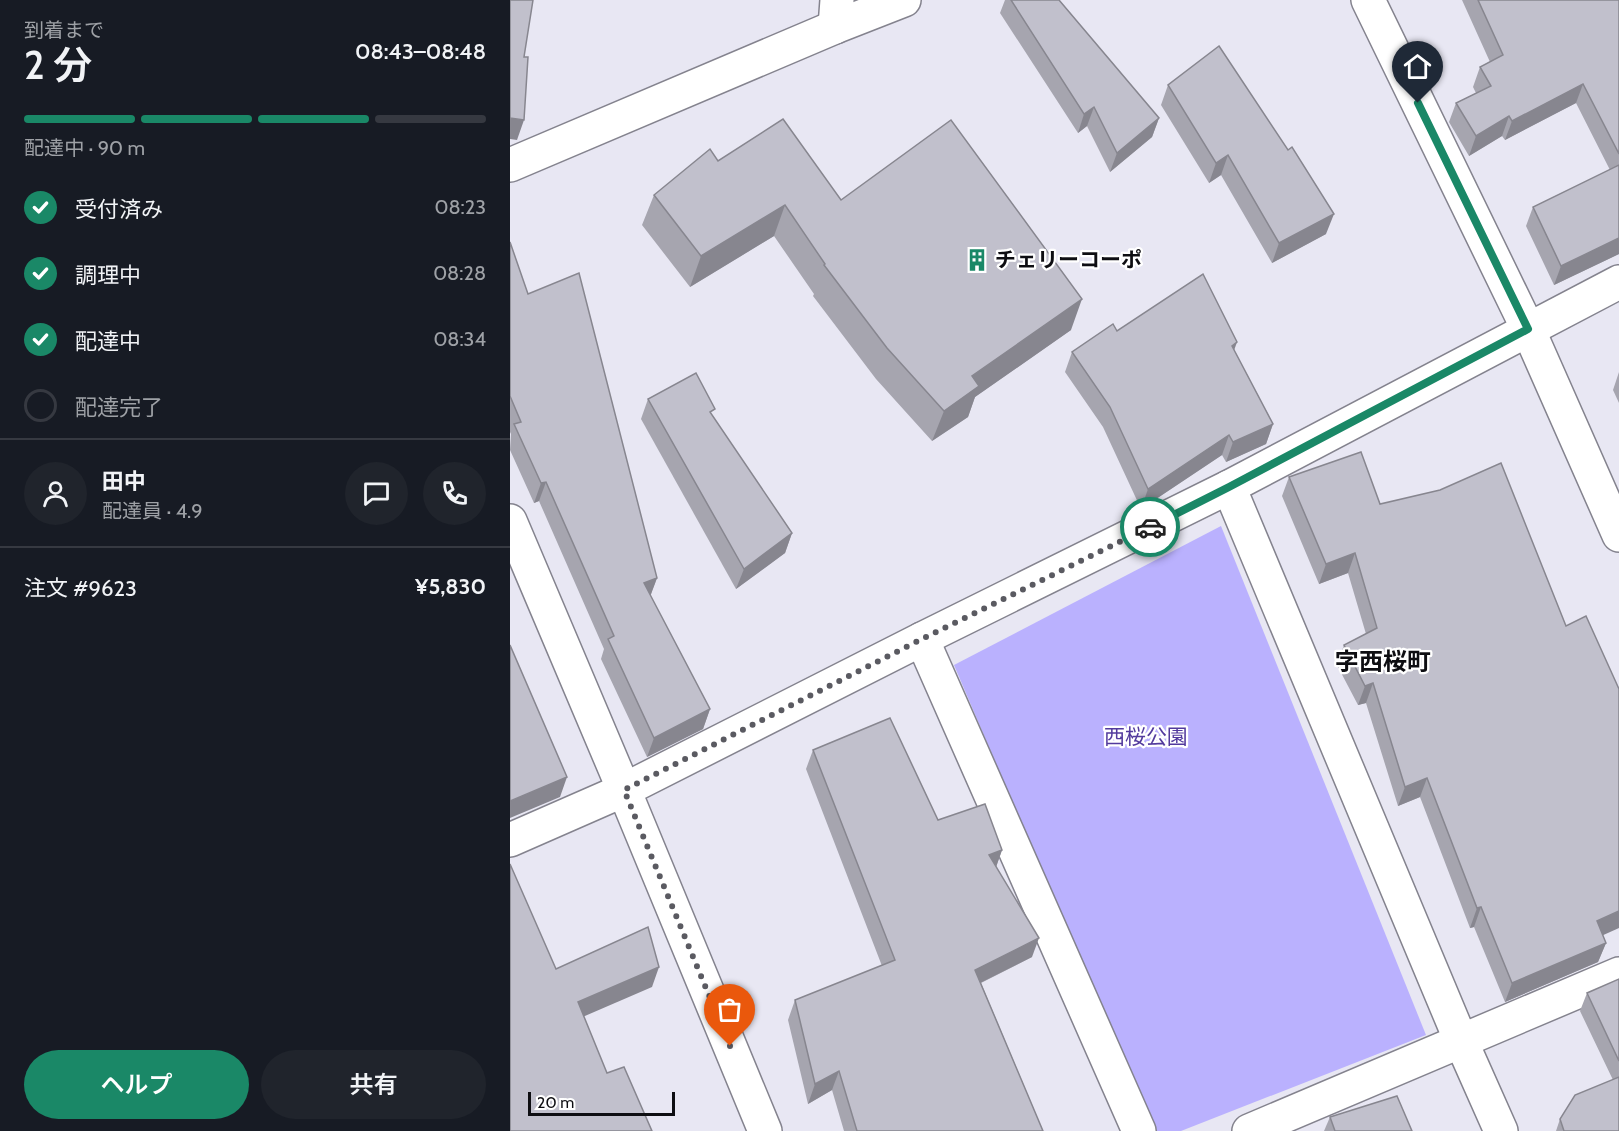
<!DOCTYPE html>
<html lang="ja">
<head>
<meta charset="utf-8">
<style>
	body { margin:0; font-family:Cabin,"Noto Sans JP",sans-serif; background:#20242c; color:#f1f3f6; height:100vh; display:flex; flex-direction:column; font-size:22px; white-space:nowrap }
	* { box-sizing:border-box; margin:0 }
	p { font-size:20px; color:#9ea1a6 }
	.icon { flex:none; width:33px; height:33px; fill:none; stroke:currentColor; stroke-width:2; stroke-linecap:round; stroke-linejoin:round }
	.map { position:relative; flex:1; overflow:hidden }
	.sheet { display:flex; flex-direction:column; background:#171b24; width:510px }
	.sheet>* { flex:none }
	.scale { position:absolute; left:18px; bottom:15px; width:147px; box-sizing:border-box; padding-left:6px; border:3px solid #0e0e12; border-top:0; font-size:16px; line-height:21px; white-space:nowrap; color:#0e0e12; -webkit-text-stroke:4px #fff; paint-order:stroke }
	.pin { position:absolute; display:grid; place-items:center; width:51px; height:51px; color:#fff; margin:-62px -26px; border-radius:50% 50% 50% 0; rotate:-45deg; box-shadow:0 0 6px #0007 }
	.pin .icon { rotate:45deg }
	.courier { position:absolute; display:grid; place-items:center; width:60px; height:60px; margin:-30px; border:4px solid #1a8867; border-radius:50%; background:#fff; color:#222; box-shadow:0 2px 8px #0007 }
	.headline em { font-style:normal; font-weight:600 }
	.headline div { display:flex; flex-direction:column-reverse }
	.headline { display:flex; align-items:center; justify-content:space-between; height:102px; padding:0 24px }
	h1 { font-size:39px; font-weight:600; line-height:45px }
	.bar { display:grid; grid-template-columns:repeat(4,1fr); gap:9px 6px; align-content:center; height:72px; padding:0 24px }
	.bar i { height:8px; border-radius:4px; background:#363941 }
	.bar .current { background:#1a8867 }
	.bar p { grid-column:span 4 }
	.line { display:flex; align-items:center; gap:15px; padding:0 24px; border-top:2px solid #363941 }
	.line div { flex:1 }
	.round { display:grid; place-items:center; flex:none; width:63px; height:63px; border-radius:32px; background:#20242c }
	ol { padding:0 24px; list-style:none }
	li { display:flex; align-items:center; gap:18px; height:66px }
	li p { margin-inline-start:auto }
	li .icon { padding:6px; border-radius:50%; background:#1a8867; color:#fff; stroke-width:4 }
	li:last-child { color:#9ea1a6 }
	li i { width:33px; height:33px; border:3px solid #363941; border-radius:50% }
	.button { display:flex; gap:12px; margin-top:auto; padding:12px 24px }
	.button a { flex:1; height:69px; border-radius:36px; background:#1a8867; color:#fff; font-size:24px; font-weight:600; line-height:69px; text-align:center }
	.button a+a { background:#20242c; color:#f1f3f6 }
	main { display:flex; flex:1; min-height:0 }
	.map>svg:first-child { display:block }
	.green { fill:#bab1fe }
	.lines { fill:none; stroke-linecap:round; stroke-linejoin:round }
	.minor-casing { stroke:#84838e; stroke-width:36 }
	.tertiary-casing { stroke:#84838e; stroke-width:36 }
	.minor { stroke:#fff; stroke-width:33 }
	.tertiary { stroke:#fff; stroke-width:33 }
	.wall { fill:#a6a5af }
	.shaded-wall { fill:#87868f }
	.building { fill:#c1c0cc; stroke:#87868f; stroke-width:1.5 }
	.done { stroke:#5a5a61; stroke-width:6; stroke-dasharray:0 10.8 }
	.route { stroke:#1a8867; stroke-width:8 }
	.labels { text-anchor:middle; stroke-width:4.5; stroke-linejoin:round; paint-order:stroke }
	.poi-label { font-size:21px; font-weight:bold; fill:#0e0e12; stroke:#fff; text-anchor:start }
	.park-label { font-size:21px; fill:#523a9d; stroke:#fff }
	.quarter-label { font-size:24px; font-weight:bold; fill:#0e0e12; stroke:#fff }
</style>
</head>
<body>
<main>
<section class="sheet">
<div class="headline"><div><h1>2 分</h1><p>到着まで</p></div><em>08:43–08:48</em></div>
<div class="bar"><i class="current"></i><i class="current"></i><i class="current"></i><i></i><p>配達中 · 90 m</p></div>
<ol>
<li><svg class="icon" aria-label="check" viewBox="0 0 24 24"><path d="M5 12l5 5 9-10"/></svg>受付済み<p>08:23</p></li>
<li><svg class="icon" aria-label="check" viewBox="0 0 24 24"><path d="M5 12l5 5 9-10"/></svg>調理中<p>08:28</p></li>
<li><svg class="icon" aria-label="check" viewBox="0 0 24 24"><path d="M5 12l5 5 9-10"/></svg>配達中<p>08:34</p></li>
<li><i></i>配達完了</li>
</ol>
<div class="line" style="height:108px"><a class="round"><svg class="icon" aria-label="person" viewBox="0 0 24 24"><circle cx="12" cy="8" r="4"/><path d="M4 21q1-7 8-7t8 7"/></svg></a><div><b>田中</b><p>配達員 · 4.9</p></div><a class="round"><svg class="icon" aria-label="chat" viewBox="0 0 24 24"><path d="M4 5h16v11H9l-5 4z"/></svg></a><a class="round"><svg class="icon" aria-label="phone" viewBox="0 0 24 24"><path d="M5 4h4l2 5-3 2q2 4 5 5l2-3 5 2v4C11 20 4 13 5 4z"/></svg></a></div>
<div class="line" style="height:78px"><div>注文 #9623</div><b>¥5,830</b></div>
<div class="button"><a>ヘルプ</a><a>共有</a></div>
</section>
<div class="map">
<svg width="1109" height="1131" viewBox="0 0 1109 1131">
	<rect width="100%" height="100%" fill="#e8e7f3"/>
	<path class="green" d="M711,526L916,1035L671,1131H642L444,665Z"/>
	<g class="lines">
		<g class="minor-casing">
			<g id="minor">
				<path d="M858,0L1018,329L1109,535"/>
				<path d="M325,27L327,0"/>
				<path d="M719,487L951,1041L991,1131"/>
				<path d="M0,521L114,790L255,1131"/>
				<path d="M412,639L629,1131"/>
				<path d="M0,840L114,790L412,639L719,487L1109,282"/>
				<path d="M739,1131L1109,974"/>
			</g>
		</g>
		<g class="tertiary-casing">
			<path id="tertiary" d="M0,165L325,27L394,0"/>
		</g>
		<use href="#minor" class="minor"/>
		<use href="#tertiary" class="tertiary"/>
	</g>
	<g class="wall">
		<path d="M495,0H549L649,118L642,137L600,172L577,126L568,133L490,13Z"/>
		<path d="M952,0H1109V254L1044,285L1016,226L1023,207L1100,170L1066,103L995,140L992,136L959,156L939,122L946,103L966,93L963,87L970,67L980,62Z"/>
		<path d="M658,85L816,234L762,263L711,175L699,183L651,105Z"/>
		<path d="M208,161L331,200L561,330L465,397L458,417L422,441L366,379L303,296L304,294L264,236L180,287L132,225L144,195Z"/>
		<path d="M0,242L18,294L147,578L140,596L200,709L193,729L137,757L91,659L94,649L29,501L24,503L0,450L1,434L0,432Z"/>
		<path d="M607,331L724,350L763,424L756,444L716,462L712,455L631,509L593,427L555,372L562,352Z"/>
		<path d="M1109,372V403L1103,390Z"/>
		<path d="M138,399L202,416L282,533L275,553L226,589L131,419Z"/>
		<path d="M779,477L870,504L1093,935L1096,943L1088,962L995,1002L964,927L960,928L910,797L888,806L856,703L848,705L827,665L834,645L856,634L838,573L809,584L772,496Z"/>
		<path d="M303,750L428,820L492,850L486,867L522,957L471,983L533,1131H334L322,1090L298,1104L278,1020L285,1000L372,966L296,769Z"/>
		<path d="M1109,979V1131H1046L1050,1119L1103,1080L1070,1011L1077,993Z"/>
		<path d="M820,1117L825,1131H814Z"/>
	</g>
	<g class="shaded-wall">
		<path d="M1073,84L1066,103L995,140L1002,121Z"/>
		<path d="M584,107L577,126L568,133L574,114Z"/>
		<path d="M999,116L992,136L959,156L966,136Z"/>
		<path d="M0,118L14,120L7,140L0,139Z"/>
		<path d="M649,118L642,137L600,172L607,153Z"/>
		<path d="M718,155L711,175L699,183L706,163Z"/>
		<path d="M275,205L264,236L180,287L191,256Z"/>
		<path d="M824,214L816,234L762,263L769,243Z"/>
		<path d="M1109,238V254L1044,285L1051,266Z"/>
		<path d="M572,299L561,330L465,397L458,417L422,441L434,411L462,376Z"/>
		<path d="M727,342L720,362L722,346Z"/>
		<path d="M763,424L756,444L716,462L723,442Z"/>
		<path d="M719,435L712,455L631,509L638,489Z"/>
		<path d="M36,482L29,501L24,503L31,483Z"/>
		<path d="M282,533L275,553L226,589L234,569Z"/>
		<path d="M845,553L838,573L809,584L816,564Z"/>
		<path d="M147,578L140,597L134,583Z"/>
		<path d="M863,683L856,703L848,705L855,686Z"/>
		<path d="M200,709L193,729L137,757L144,738Z"/>
		<path d="M57,777L50,797L0,818V801Z"/>
		<path d="M917,778L910,797L888,806L895,787Z"/>
		<path d="M492,850L485,870L479,855Z"/>
		<path d="M971,907L964,927L960,928L967,908Z"/>
		<path d="M1109,911V928L1080,941L1087,921Z"/>
		<path d="M529,938L522,957L458,989L465,970Z"/>
		<path d="M1096,943L1088,962L995,1002L1002,983Z"/>
		<path d="M149,967L142,987L61,1022L68,1002Z"/>
		<path d="M329,1071L322,1090L298,1104L305,1084Z"/>
	</g>
	<g class="building">
		<path d="M0,0H23L14,57H18L14,120L0,118Z"/>
		<path d="M501,0H549L649,118L607,153L584,107L574,114Z"/>
		<path d="M968,0H1109V154L1073,84L1002,121L999,116L966,136L946,103L981,86L970,67L993,55Z"/>
		<path d="M709,46L778,150L782,147L824,214L769,243L718,155L706,163L658,85Z"/>
		<path d="M273,119L331,200L441,120L572,299L462,376L469,386L434,411L377,348L314,265L315,264L275,205L191,256L144,195L200,149L208,161Z"/>
		<path d="M1109,165V238L1051,266L1023,207Z"/>
		<path d="M0,242L18,294L69,273L147,578L134,583L200,709L144,738L98,639L104,636L36,482L31,483L4,424L11,422L0,396Z"/>
		<path d="M693,274L727,342L722,346L763,424L723,442L719,435L638,489L600,407L562,352L603,324L607,331Z"/>
		<path d="M186,373L205,409L200,412L282,533L234,569L138,399Z"/>
		<path d="M851,452L870,504L930,490L991,463L1056,626L1076,616L1109,689V911L1087,921L1096,943L1002,983L971,907L967,908L917,778L895,787L863,683L855,686L834,645L867,628L845,553L816,564L779,477Z"/>
		<path d="M0,645L57,777L0,801Z"/>
		<path d="M380,718L428,820L475,804L492,850L479,855L529,938L465,970L533,1131H347L329,1071L305,1084L285,1000L385,960L303,750Z"/>
		<path d="M0,864L46,969L138,927L149,967L68,1002L97,1073L114,1067L142,1131H0Z"/>
		<path d="M1109,979V1061L1077,993Z"/>
		<path d="M1109,1077V1131H1054L1050,1119L1065,1095Z"/>
		<path d="M887,1096L902,1131H825L820,1117Z"/>
	</g>
	<g class="lines">
		<path class="done" d="M220,1046L114,790L412,639L640,527"/>
		<path class="route" d="M640,527L719,487L1018,329L908,103"/>
	</g>
	<defs>
		<g id="building-bare" transform="scale(1.8)"><path d="M-4-6H4V6H1V3H-1V6H-4ZM-2.5-4.3h1.7v1.8h-1.7ZM.8-4.3h1.7v1.8H.8ZM-2.5-1h1.7V.8h-1.7ZM.8-1h1.7V.8H.8Z" fill="#1a8867" stroke="#fff" stroke-width="2.5" paint-order="stroke"/></g>
	</defs>
	<g fill-rule="evenodd">
		<use href="#building-bare" x="467" y="260"/>
	</g>
	<g class="labels">
		<g class="poi-label">
			<text x="485" y="267">チェリーコーポ</text>
		</g>
		<g class="park-label">
			<text x="636" y="744">西桜公園</text>
		</g>
		<g class="quarter-label">
			<text x="873" y="670">字西桜町</text>
		</g>
	</g>
</svg>
<div class="scale">20 m</div>
<div class="pin" style="left:220px;top:1046px;background:#ea580c"><svg class="icon" aria-label="bag" viewBox="0 0 24 24"><path d="M5 8h14l-1 12H6zM9 8a3 3 0 0 1 6 0"/></svg></div>
<div class="pin" style="left:908px;top:103px;background:#1f2937"><svg class="icon" aria-label="home" viewBox="0 0 24 24"><path d="M3 11l9-7 9 7M6 9v11h12V9"/></svg></div>
<div class="courier" style="left:640px;top:527px"><svg class="icon" aria-label="car" viewBox="0 0 24 24"><path d="M5 17H2v-5l4-1 3-4h7l3 4 3 1v5h-3M9 17h6M6 11h13"/><circle cx="7" cy="17" r="2"/><circle cx="17" cy="17" r="2"/></svg></div>
</div>
</main>
</body>
</html>
